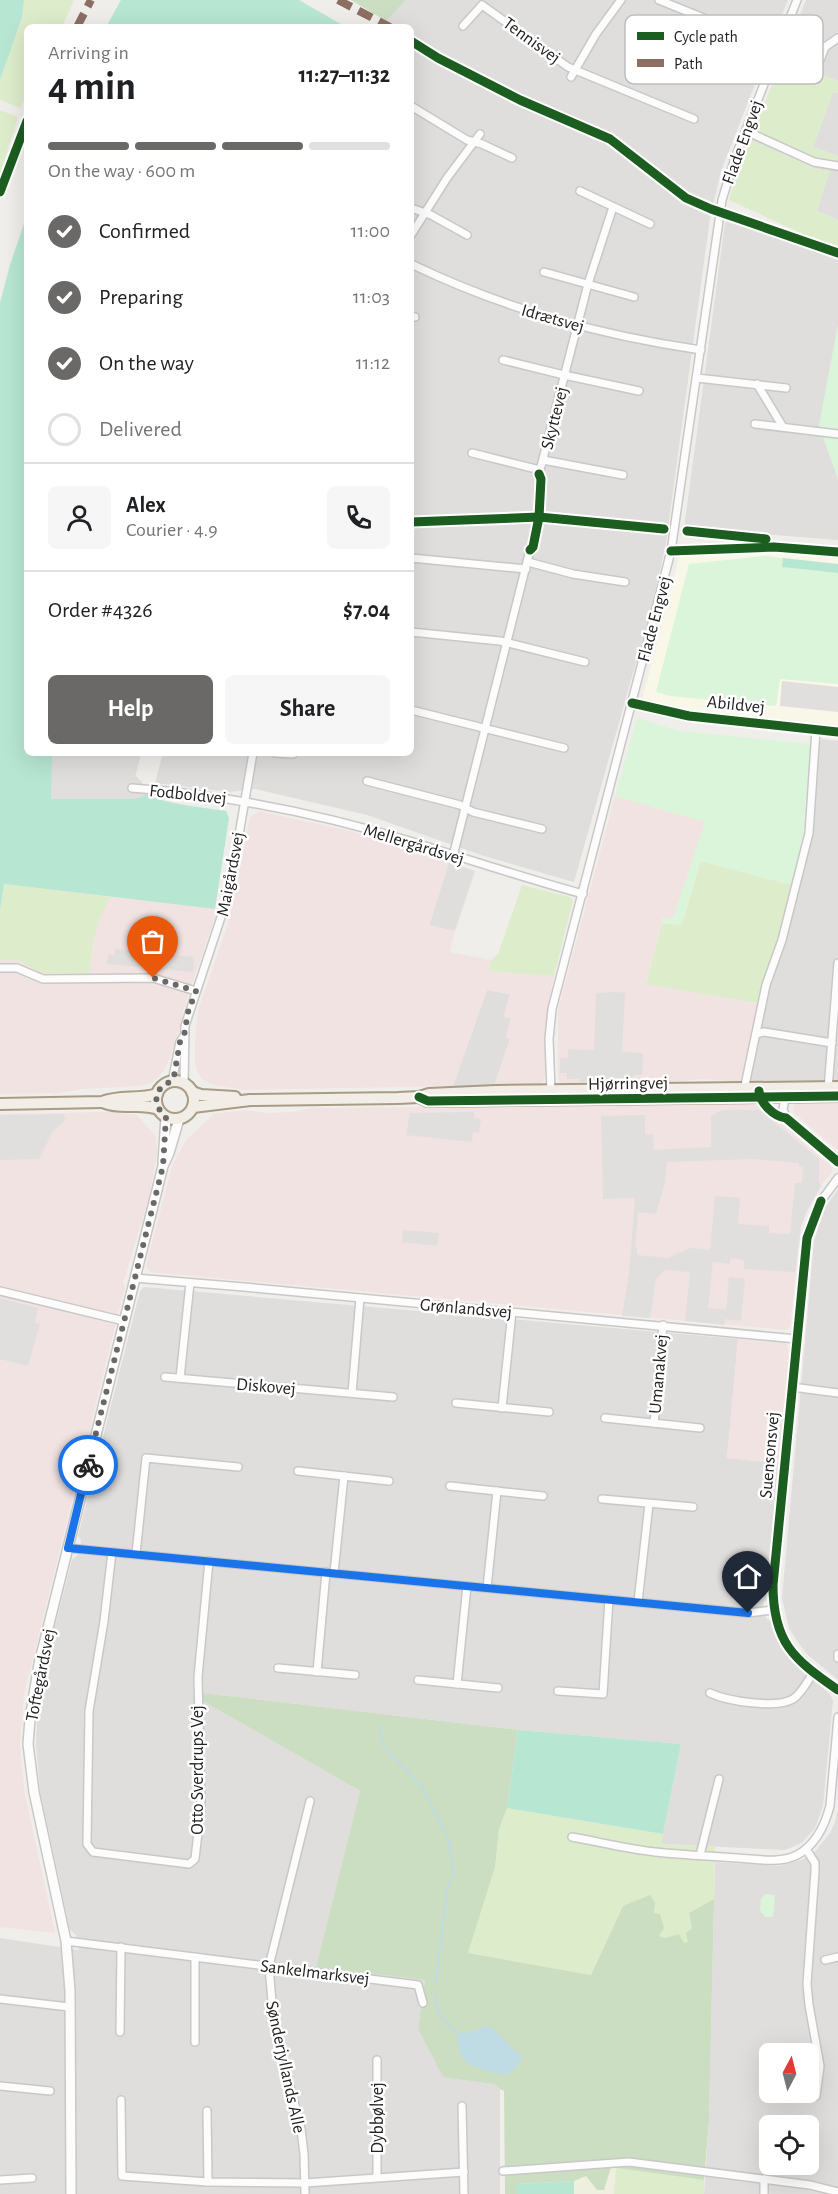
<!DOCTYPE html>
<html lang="en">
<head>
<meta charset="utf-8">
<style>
	body { margin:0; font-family:"Alegreya Sans",sans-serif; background:#f6f6f6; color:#202124; height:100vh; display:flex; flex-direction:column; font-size:22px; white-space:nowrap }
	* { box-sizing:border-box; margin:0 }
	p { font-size:20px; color:#757577 }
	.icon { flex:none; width:33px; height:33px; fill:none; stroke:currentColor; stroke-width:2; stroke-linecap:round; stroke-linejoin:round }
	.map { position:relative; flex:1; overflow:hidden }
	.side { position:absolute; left:24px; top:24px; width:390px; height:732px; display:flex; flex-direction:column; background:#fff; border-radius:9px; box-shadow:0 6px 24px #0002 }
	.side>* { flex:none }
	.needle { width:39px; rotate:7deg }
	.tools { position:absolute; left:759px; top:2043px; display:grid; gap:12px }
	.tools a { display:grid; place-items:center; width:60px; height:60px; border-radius:9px; background:#fff; box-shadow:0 6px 24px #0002; font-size:30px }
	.pin { position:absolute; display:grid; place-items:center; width:51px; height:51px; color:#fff; margin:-62px -26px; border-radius:50% 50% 50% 0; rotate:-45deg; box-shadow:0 0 6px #0007 }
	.pin .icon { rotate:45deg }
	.courier { position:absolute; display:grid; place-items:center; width:60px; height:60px; margin:-30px; border:4px solid #1a73e8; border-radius:50%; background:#fff; color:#222; box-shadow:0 2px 8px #0007 }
	.overview em { font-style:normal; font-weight:700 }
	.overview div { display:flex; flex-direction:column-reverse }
	.overview { display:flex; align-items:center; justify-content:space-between; height:102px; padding:0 24px }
	h1 { font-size:39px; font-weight:700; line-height:45px }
	.bar { display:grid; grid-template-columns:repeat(4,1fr); gap:9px 6px; align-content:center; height:72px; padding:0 24px }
	.bar i { height:8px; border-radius:4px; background:#e0e0e0 }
	.bar .active { background:#6a6968 }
	.bar p { grid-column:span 4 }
	.line { display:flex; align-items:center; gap:15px; padding:0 24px; border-top:2px solid #e0e0e0 }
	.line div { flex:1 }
	.round { display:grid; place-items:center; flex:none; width:63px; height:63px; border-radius:9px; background:#f6f6f6 }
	ol { padding:0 24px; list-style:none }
	li { display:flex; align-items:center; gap:18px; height:66px }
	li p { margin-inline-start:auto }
	li .icon { padding:6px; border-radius:50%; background:#6a6968; color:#fff; stroke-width:4 }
	li:last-child { color:#757577 }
	li i { width:33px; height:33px; border:3px solid #e0e0e0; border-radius:50% }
	.cta { display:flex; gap:12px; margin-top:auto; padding:12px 24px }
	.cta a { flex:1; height:69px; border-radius:9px; background:#6a6968; color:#fff; font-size:24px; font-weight:700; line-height:69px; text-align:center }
	.cta a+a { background:#f6f6f6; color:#202124 }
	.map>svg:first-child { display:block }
	.residential { fill:#dfdedc; fill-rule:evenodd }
	.commercial { fill:#f1e3e1 }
	.education { fill:#f8f7e8 }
	.farmland { fill:#efefdf }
	.grass { fill:#ddeccb }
	.forest { fill:#cbdec1 }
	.park { fill:#daf5da }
	.pitch { fill:#b7e6d2 }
	.parking { fill:#e0dfde; fill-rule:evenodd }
	.water { fill:#bfdbe3 }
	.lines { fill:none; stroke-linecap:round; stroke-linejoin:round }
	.stream { stroke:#bfdbe3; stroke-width:2 }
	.minor-casing { stroke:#c9c8c7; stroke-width:10 }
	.tertiary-casing { stroke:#c9c8c7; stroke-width:12 }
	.primary-casing { stroke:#a79c86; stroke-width:14 }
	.minor { stroke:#fdfcfc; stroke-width:7 }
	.tertiary { stroke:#fdfcfc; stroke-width:9 }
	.primary { stroke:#f3ede7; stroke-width:10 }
	.quiet { stroke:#8d6e63; stroke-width:8; stroke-dasharray:15 8; stroke-linecap:butt }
	.cycleway-casing { stroke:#fff; stroke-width:13 }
	.cycleway { stroke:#1b5e20; stroke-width:9 }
	.done { stroke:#6a6968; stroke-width:6; stroke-dasharray:0 10.8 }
	.route { stroke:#1a73e8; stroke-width:8 }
	.labels { text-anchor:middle; stroke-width:5; stroke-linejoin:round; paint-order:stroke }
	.street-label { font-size:18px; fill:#222; stroke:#fff }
	.key { fill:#fff; stroke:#bdbdbd; stroke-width:1.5 }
	.key-label { font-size:16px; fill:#222 }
</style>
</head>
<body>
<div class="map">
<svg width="838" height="2194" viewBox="0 0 838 2194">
	<rect width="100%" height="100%" fill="#f0eeeb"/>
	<g class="residential">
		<path d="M406,0H788L721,171L710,218L666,543L652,606L574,882L484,856L367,815L255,789L229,792L155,783L163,753H411V27H380Z"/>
		<path d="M806,0H838V81L782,59Z"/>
		<path d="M833,92L838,93V156L813,147Z"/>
		<path d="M754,130L816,158L826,162H838V220L817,211L829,171L817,169L750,140Z"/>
		<path d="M730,219L838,257V540L684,528L725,223Z"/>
		<path d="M822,739L838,741V1080L749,1082L769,986L811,834L818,743Z"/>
		<path d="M449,862L475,871L455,931L429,926Z"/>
		<path d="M487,990L510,994L504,1016L511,1018L506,1038L510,1039L494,1086H453Z"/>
		<path d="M838,1189V1680L807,1654L797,1641L789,1628L782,1598L814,1241L824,1210Z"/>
		<path d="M144,1287L738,1339L727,1458L778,1463L766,1600L763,1603L766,1618L772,1622L776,1636L794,1663L830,1694L833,1701L823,1806L815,1828L802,1843L785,1850L661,1844L681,1744L518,1730L202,1693L201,1700L360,1791L316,1967L425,1980L418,2028L496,2084L500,2089V2194H0V1938L79,1950L76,1935L70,1930L40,1790L36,1744L37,1721L44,1668L72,1560L79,1554L81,1540L78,1536L140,1291Z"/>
		<path d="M838,1809V2194H704L709,2121L715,1862L779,1866L804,1859L814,1853L830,1833L835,1822ZM770,2054H808V2092H770ZM770,2126H808V2164H770Z"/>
	</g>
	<g class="commercial">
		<path d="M615,796L705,822L674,916L671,920L663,917L646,983L760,1004L741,1082L703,1079L663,1083L560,1085L558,1077V1010Z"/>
		<path d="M259,811L354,832L449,862L429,925L455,931L450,952L491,960L489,971L554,976L548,1006L547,1068L544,1080L540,1085L494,1086L510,1039L506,1038L511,1018L504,1017L510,994L487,990L453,1086L245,1090L213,1085L202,1079L197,1071L195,1062V1038L198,1010L228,924L250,817Z"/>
		<path d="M111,897L215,909L217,911L183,1011L180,1029L168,1062L162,1073L152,1083L139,1086L83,1089L59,1093L0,1094V960L20,961L42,973L89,974L95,935L104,906Z"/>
		<path d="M796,1101H838V1150L793,1112L794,1104Z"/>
		<path d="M739,1102L754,1105L769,1113L832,1167V1172L822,1184L807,1211L801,1227L790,1327L786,1330L150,1272L146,1266L172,1166L186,1140L214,1114L246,1110L265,1113L294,1112L311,1108Z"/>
		<path d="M106,1112L137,1115L156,1137L157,1153L149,1198L123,1283L125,1286L24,1695L20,1744L22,1769L25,1794L55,1933L0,1927V1114Z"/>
		<path d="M738,1339L786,1343L790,1351L783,1411H779V1415L783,1416L778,1463L727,1458Z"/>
	</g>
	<path class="education" d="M770,550L838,556V725L679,709L642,700L680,554Z"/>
	<path class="farmland" d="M611,2167H616L614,2194H574V2181L586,2176L596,2190Z"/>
	<g class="grass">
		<path d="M24,0H74L62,27H27V94L20,108L0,100V80L22,17Z"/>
		<path d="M782,59L838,81V93L833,92L813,147L838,156V162H826L816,158L754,130Z"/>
		<path d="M0,110L18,117L0,174Z"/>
		<path d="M750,140L817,169L830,171L817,211L838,220V250L729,200L737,173Z"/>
		<path d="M704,862L792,885L779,939L763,981L757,1003L646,984L662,923L682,925L700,863Z"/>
		<path d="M4,884L111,897C95,920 93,947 89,974L41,973L20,961L0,960V910Z"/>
		<path d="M522,885L570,897L573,901L554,976L489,971L491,960L498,954Z"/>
		<path d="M507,1808L663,1834L661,1844L715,1847L714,1899L689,1913L692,1928L688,1942L684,1944L658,1936L654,1913L623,1906L591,1975L468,1953L495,1867L499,1829Z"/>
		<path d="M616,2167L704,2180V2194H614Z"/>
	</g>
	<g class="forest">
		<path d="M351,0H406L386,21Z"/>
		<path d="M202,1693L518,1730L507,1808L499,1829L495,1867L468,1953L591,1975L623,1906L650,1895L655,1903L654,1913L660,1914L664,1928L659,1936L665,1938L679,1934L684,1943L688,1942L686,1933L692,1928L689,1913L714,1899L709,2121L704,2180L611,2167L604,2190H597L586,2176L574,2181L517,2184V2194H505L504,2091L500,2089L495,2084L443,2077L418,2028L425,1980L316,1967L360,1791L201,1700Z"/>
	</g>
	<g class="park">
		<path d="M838,324V480L819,425Z"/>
		<path d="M765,556L783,558V567L838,573V684L780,679L776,706L670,696L656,692L689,564Z"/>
		<path d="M637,718L680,731L811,744L802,840L792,885L704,862L700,863L682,925L662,923L663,917L671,919L674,915L705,822L615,796Z"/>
		<path d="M765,1894L775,1895L773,1917H765L760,1910L761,1899Z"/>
	</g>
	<g class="pitch">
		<path d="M0,0H24L22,17L0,80Z"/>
		<path d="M121,0H299L346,27H106Z"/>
		<path d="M27,215V753H141L135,776C142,781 144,790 150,795C163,804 208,808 226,811L229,818L215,909L4,884L0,910V303L10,265Z"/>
		<path d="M783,558L838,564V573L782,567Z"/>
		<path d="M518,1730L681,1744L663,1834L507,1808Z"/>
		<path d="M574,2181V2194H517V2184Z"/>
	</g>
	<g class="parking">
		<path d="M782,681L838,687V712L780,706Z"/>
		<path d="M52,753H141L135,776L141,781L149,794L135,799H51Z"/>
		<path d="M115,949L194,957L193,972L107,964L108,955H114Z"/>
		<path d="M616,992L625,993L622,1052L643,1053L642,1075H633L632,1081L581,1082L580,1079H567V1073H560V1058H568V1049L594,1050L596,993Z"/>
		<path d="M722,1110H760L819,1159V1183L821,1186L807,1211L801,1227L795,1272L744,1269V1260L730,1258V1264L713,1262L708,1308L726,1310L729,1277L745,1279L741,1321L725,1319L724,1325L685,1321L690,1272L665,1270L656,1279L650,1318L622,1316L629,1274L635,1198L603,1199L601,1116L645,1115V1134H653L654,1150L711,1147V1116ZM752,1159L799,1163V1167H803L802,1183H795L790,1234L769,1233V1226L738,1224L740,1198L715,1196L710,1250L690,1248L668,1258L637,1255V1248H635L638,1212L656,1214L665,1183L667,1162Z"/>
		<path d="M474,1112V1118L481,1119L479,1133L473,1132L472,1142L406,1135L410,1113Z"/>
		<path d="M64,1114L65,1121L53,1131L39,1159L0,1160V1115Z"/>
		<path d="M403,1230L439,1233L437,1246L402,1242Z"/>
		<path d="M0,1298L38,1308L35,1323L40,1324L28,1366L0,1359Z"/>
	</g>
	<path class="water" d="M489,2026C496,2030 513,2050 523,2058C518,2064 514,2073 506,2074C502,2075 496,2073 491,2072C468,2066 456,2059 458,2033H465Z"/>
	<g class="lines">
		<g class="stream">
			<path d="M379,1725L384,1747L423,1788L448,1838L454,1876L447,1888L436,1983"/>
			<path d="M435,1992C433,2008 445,2023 458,2033"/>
		</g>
		<g class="minor-casing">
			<g id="minor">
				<path d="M659,0L726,27"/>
				<path d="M463,26L482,5L568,67L694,119"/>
				<path d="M820,60L825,47L838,38"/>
				<path d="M571,77L596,34L621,0"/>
				<path d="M411,106L467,140L482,144L512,158"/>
				<path d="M746,131L814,162L838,166"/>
				<path d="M580,191L650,224"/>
				<path d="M411,208L431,215L467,235"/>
				<path d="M411,235L447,178L480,134"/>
				<path d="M411,264C505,309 598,335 701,350"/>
				<path d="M544,272L634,297"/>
				<path d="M411,317H415"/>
				<path d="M503,360L564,375L639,391"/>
				<path d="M697,378L786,388"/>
				<path d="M757,384L783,427"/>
				<path d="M755,424L838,434"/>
				<path d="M472,453L540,470"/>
				<path d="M543,460L623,475"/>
				<path d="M539,474L588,284L613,207"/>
				<path d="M411,558L526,569"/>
				<path d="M528,562L573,574L625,582"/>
				<path d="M411,632L500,641L585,662"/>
				<path d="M411,710L564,748"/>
				<path d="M275,753L293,754"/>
				<path d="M367,781L460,805L473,812L542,829"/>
				<path d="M132,788C227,795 321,814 413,842C469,860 525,878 583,894"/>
				<path d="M453,856L530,550"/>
				<path d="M0,968H17L43,979L153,978L196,991"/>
				<path d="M756,1034L764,1032L832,1043"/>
				<path d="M172,1082L180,1042L184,1036"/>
				<path d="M184,1084L185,1026L229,893L253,753"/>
				<path d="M828,1089L838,963"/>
				<path d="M744,1090L766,985L782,940L809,833L816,730"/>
				<path d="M551,1092L549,1039L552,1009L671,551L722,200L735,158L797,0"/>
				<path d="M759,1094C762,1105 774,1117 786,1118L838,1162"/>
				<path d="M786,1118L783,1109L786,1094"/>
				<path d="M838,1178L821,1201L807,1238L773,1585C773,1642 793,1659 838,1690"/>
				<path d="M135,1278L244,1287L797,1339"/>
				<path d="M0,1291L124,1321"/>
				<path d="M165,1377L393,1397"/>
				<path d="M180,1378L190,1283"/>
				<path d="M792,1387L838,1393"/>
				<path d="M352,1393L360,1298"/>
				<path d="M456,1403L549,1412"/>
				<path d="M502,1408L512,1312"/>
				<path d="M605,1418L700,1428"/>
				<path d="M654,1423L663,1325"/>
				<path d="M298,1471L389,1481"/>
				<path d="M450,1486L543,1496"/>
				<path d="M602,1499L693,1507"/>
				<path d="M68,1548L748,1613L773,1610"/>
				<path d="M112,1552L104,1621L89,1711L87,1844L93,1852L189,1864L195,1859L201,1805L198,1677L209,1561"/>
				<path d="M136,1554L146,1458L238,1467"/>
				<path d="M334,1573L344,1476"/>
				<path d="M487,1588L497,1491"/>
				<path d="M638,1602L649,1504"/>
				<path d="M838,1654V1658"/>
				<path d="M278,1668L355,1675"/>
				<path d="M317,1672L326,1572"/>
				<path d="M418,1680L498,1688"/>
				<path d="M457,1684L467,1586"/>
				<path d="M558,1691L603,1694L609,1599"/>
				<path d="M710,1693C727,1701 776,1709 793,1699C802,1693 807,1682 813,1673"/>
				<path d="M572,1837C600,1842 627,1849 655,1852C682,1855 710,1856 738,1858C757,1859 779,1864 797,1855C816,1845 825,1825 830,1806L838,1717"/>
				<path d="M806,1849L815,1863V1871L807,1984L809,2005L820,2066L816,2096"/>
				<path d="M700,1855L719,1779"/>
				<path d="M66,1941L418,1985L423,2003"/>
				<path d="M195,1957V2042"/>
				<path d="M825,1960L838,1957"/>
				<path d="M0,1999L69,2007"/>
				<path d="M120,2032L121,1947"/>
				<path d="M0,2086L50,2091"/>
				<path d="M121,2100L122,2176L208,2182L305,2183L464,2172"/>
				<path d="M462,2106L464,2194"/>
				<path d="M207,2111L208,2182"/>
				<path d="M503,2171L629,2162L810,2185L838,2192"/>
				<path d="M377,2177V2060"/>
				<path d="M764,2179V2194"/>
				<path d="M0,2180L32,2178"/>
				<path d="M305,2194L304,2154L301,2129L274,2025L269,1966L310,1801"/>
			</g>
		</g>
		<g class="tertiary-casing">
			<g id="tertiary">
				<path d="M632,703L689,716L838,732"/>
				<path d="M163,1162L166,1117"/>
				<path d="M71,2194L70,1991L66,1941L34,1792L28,1744L30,1719L39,1664L163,1166L169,1153L179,1119"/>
			</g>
		</g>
		<g class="primary-casing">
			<g id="primary">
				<circle cx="175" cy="1100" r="19"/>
				<path d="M192,1092L201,1095L235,1097"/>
				<path d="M419,1097L428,1101L838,1096"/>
				<path d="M105,1103C122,1110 141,1102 158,1109"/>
				<path d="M0,1104L102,1102C120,1095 140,1100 157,1094"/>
				<path d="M193,1107L250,1100L398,1098L419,1097L429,1094L496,1091L838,1087"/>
			</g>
		</g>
		<use href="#minor" class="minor"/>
		<use href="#tertiary" class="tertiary"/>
		<use href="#primary" class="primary"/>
		<g class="quiet">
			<path d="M338,0L390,27"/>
			<path d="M77,27L91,0"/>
		</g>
		<g class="cycleway-casing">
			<g id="cycleway">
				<path d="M411,41L438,58L520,100L610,139L686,198L711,209L838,253"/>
				<path d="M0,192L27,121"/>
				<path d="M411,522L539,517L664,529"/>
				<path d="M687,531L766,539"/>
				<path d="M530,550L533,547L539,517L541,479L539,474"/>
				<path d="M671,551L774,547L838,552"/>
				<path d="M632,703L689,716L838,732"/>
				<path d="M759,1091C760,1103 774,1117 786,1118L838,1162"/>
				<path d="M419,1097L428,1101L838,1096"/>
				<path d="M821,1201L807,1238L773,1585C773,1642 793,1659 838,1690"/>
			</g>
		</g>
		<use href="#cycleway" class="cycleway"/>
	</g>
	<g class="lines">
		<path class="done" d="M88,1465L163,1166L166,1117C156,1109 152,1095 163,1086C168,1082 171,1083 174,1076L180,1042L184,1036L188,1012L196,991L153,978"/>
		<path class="route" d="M88,1465L68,1548L748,1613"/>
	</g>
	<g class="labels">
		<g class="street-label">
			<text transform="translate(532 40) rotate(36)" y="6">Tennisvej</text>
			<text transform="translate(742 142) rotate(-70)" y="6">Flade Engvej</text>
			<text transform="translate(553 318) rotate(16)" y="6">Idrætsvej</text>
			<text transform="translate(554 418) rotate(-76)" y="6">Skyttevej</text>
			<text transform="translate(654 619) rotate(-75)" y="6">Flade Engvej</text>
			<text transform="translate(736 704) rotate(6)" y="6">Abildvej</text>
			<text transform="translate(188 794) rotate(6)" y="6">Fodboldvej</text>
			<text transform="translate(414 844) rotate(17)" y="6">Mellergårdsvej</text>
			<text transform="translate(230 874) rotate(-79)" y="6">Maigårdsvej</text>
			<text transform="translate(628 1083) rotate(-1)" y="6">Hjørringvej</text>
			<text transform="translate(466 1308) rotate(5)" y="6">Grønlandsvej</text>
			<text transform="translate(658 1374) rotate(-85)" y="6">Umanakvej</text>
			<text transform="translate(266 1386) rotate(5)" y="6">Diskovej</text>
			<text transform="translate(769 1455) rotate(-85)" y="6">Suensonsvej</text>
			<text transform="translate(40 1675) rotate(-79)" y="6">Toftegårdsvej</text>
			<text transform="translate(197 1770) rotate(-90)" y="6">Otto Sverdrups Vej</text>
			<text transform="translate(315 1972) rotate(7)" y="6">Sankelmarksvej</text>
			<text transform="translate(286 2067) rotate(78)" y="6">Sønderjyllands Alle</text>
			<text transform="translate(377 2118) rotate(-90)" y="6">Dybbølvej</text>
		</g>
	</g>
	<rect x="625" y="15" width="198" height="69" rx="9" class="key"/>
	<rect x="637" y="32" width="27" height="8" fill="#1b5e20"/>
	<rect x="637" y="59" width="27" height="8" fill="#8d6e63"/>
	<g class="key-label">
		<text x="674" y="42">Cycle path</text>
		<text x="674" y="69">Path</text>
	</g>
</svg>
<div class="tools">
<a><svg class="needle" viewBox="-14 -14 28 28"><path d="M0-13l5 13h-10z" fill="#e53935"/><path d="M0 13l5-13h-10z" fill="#757577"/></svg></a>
<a><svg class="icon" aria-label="locate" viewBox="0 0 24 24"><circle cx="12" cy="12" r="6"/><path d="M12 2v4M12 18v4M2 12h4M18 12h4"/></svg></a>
</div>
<div class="pin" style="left:153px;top:978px;background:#ea580c"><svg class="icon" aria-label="bag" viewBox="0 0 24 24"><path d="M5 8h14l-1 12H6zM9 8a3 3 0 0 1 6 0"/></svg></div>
<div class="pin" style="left:748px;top:1613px;background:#1f2937"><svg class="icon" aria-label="home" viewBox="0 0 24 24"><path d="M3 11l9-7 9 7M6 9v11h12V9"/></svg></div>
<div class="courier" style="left:88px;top:1465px"><svg class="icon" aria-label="bike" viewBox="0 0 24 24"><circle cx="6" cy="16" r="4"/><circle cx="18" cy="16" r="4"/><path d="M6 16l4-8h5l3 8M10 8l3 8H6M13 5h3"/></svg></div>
<section class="side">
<div class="overview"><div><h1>4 min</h1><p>Arriving in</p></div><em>11:27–11:32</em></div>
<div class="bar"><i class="active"></i><i class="active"></i><i class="active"></i><i></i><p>On the way · 600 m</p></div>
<ol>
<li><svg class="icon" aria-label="check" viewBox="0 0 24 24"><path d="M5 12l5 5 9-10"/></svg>Confirmed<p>11:00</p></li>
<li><svg class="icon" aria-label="check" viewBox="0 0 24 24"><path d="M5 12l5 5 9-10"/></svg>Preparing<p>11:03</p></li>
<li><svg class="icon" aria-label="check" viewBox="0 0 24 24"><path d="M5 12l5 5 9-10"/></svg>On the way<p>11:12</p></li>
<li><i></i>Delivered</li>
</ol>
<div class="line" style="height:108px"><a class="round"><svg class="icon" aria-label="person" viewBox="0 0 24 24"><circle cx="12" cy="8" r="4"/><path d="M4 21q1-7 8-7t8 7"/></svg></a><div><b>Alex</b><p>Courier · 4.9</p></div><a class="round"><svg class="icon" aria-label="phone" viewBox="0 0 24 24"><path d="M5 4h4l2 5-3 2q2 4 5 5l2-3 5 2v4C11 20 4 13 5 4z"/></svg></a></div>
<div class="line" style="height:78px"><div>Order #4326</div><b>$7.04</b></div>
<div class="cta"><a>Help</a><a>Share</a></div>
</section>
</div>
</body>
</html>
